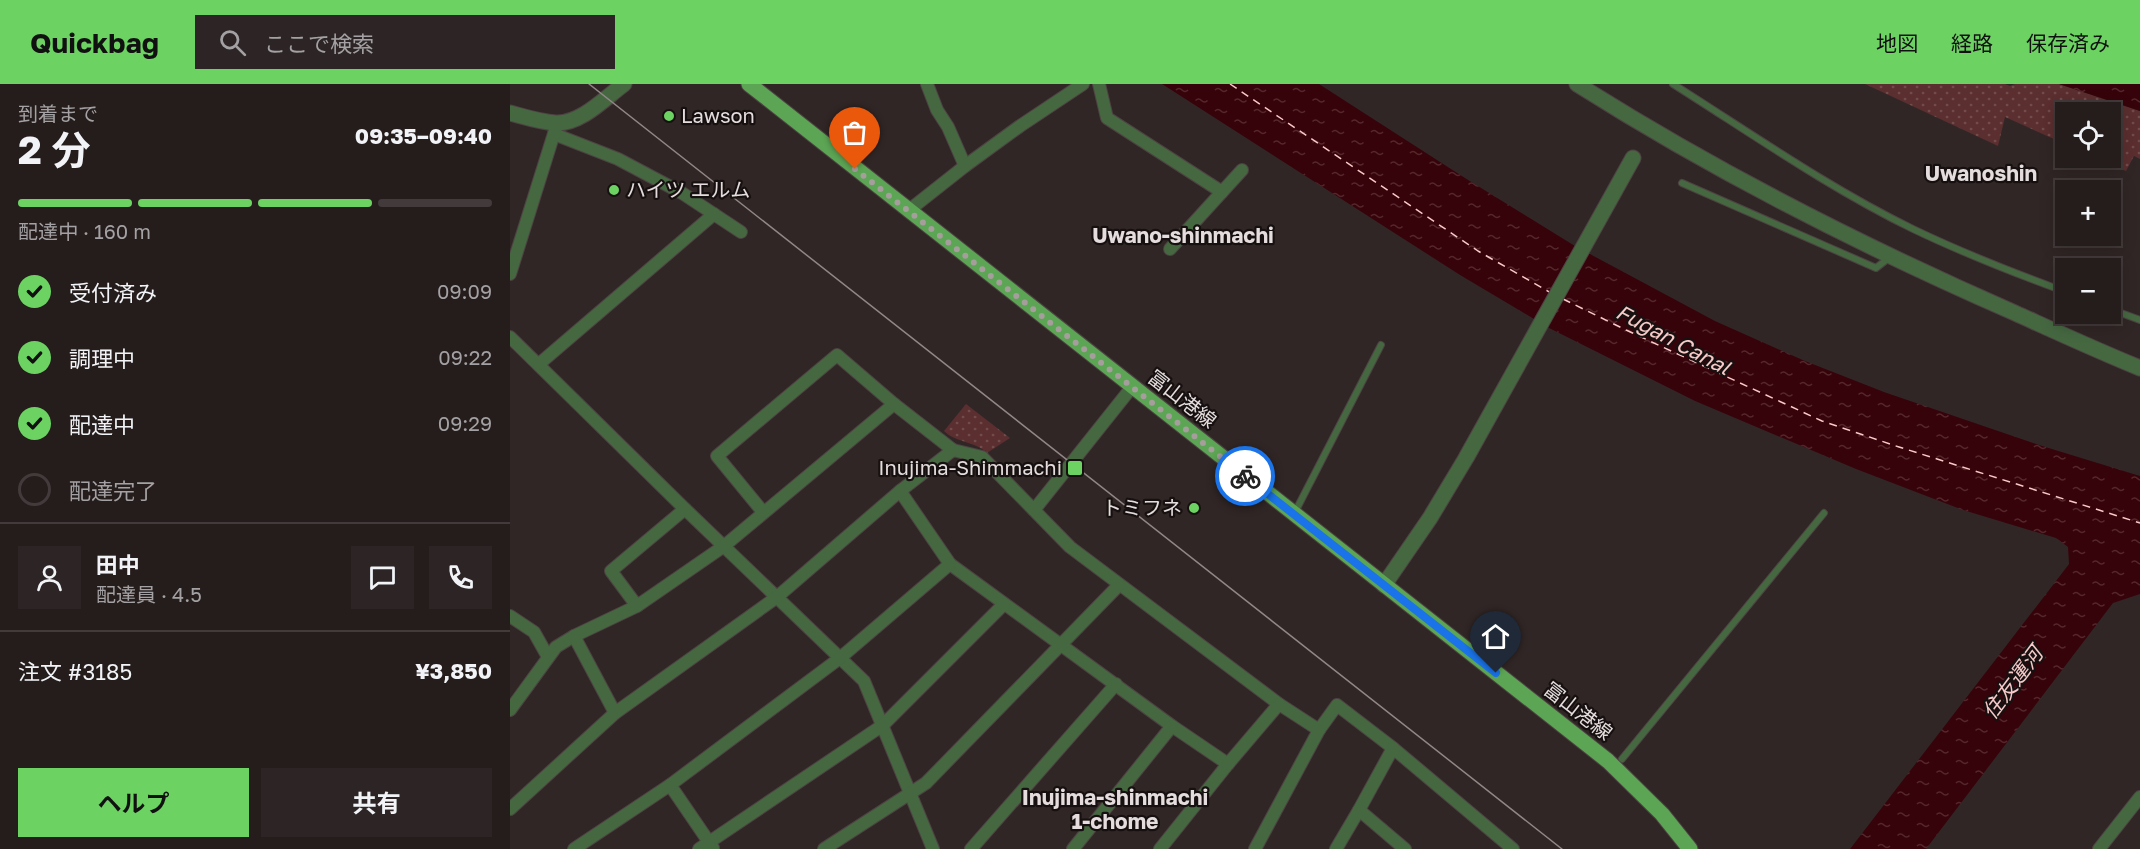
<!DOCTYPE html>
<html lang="ja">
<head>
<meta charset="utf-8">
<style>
	body { margin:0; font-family:"Golos Text","Noto Sans JP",sans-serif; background:#2d2525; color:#f1f3f6; height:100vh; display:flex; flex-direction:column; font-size:22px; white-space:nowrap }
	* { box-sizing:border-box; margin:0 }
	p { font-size:20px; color:#a3a1a3 }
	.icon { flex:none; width:33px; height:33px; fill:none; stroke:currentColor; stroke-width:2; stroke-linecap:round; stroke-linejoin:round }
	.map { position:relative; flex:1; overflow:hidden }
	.details { display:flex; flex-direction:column; background:#251c1c; width:510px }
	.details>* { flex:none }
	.fabs { position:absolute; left:1545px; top:18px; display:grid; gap:12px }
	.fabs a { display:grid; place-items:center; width:66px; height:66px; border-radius:0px; background:#251c1c; box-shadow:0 3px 15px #0003,0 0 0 2px #423a3b; font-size:30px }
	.pin { position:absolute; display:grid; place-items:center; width:51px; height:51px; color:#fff; margin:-62px -26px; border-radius:50% 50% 50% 0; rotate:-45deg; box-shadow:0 0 6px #0007 }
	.pin .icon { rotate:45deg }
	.courier { position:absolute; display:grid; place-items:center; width:60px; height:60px; margin:-30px; border:4px solid #1a73e8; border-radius:50%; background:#fff; color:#222; box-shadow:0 2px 8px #0007 }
	.head em { font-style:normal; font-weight:700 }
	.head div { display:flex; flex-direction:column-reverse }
	.head { display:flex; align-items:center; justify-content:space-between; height:102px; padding:0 18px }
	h1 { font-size:39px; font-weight:700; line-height:45px }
	.bar { display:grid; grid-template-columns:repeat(4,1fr); gap:9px 6px; align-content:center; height:72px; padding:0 18px }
	.bar i { height:8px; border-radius:4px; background:#423a3b }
	.bar .selected { background:#6cd362 }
	.bar p { grid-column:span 4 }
	.line { display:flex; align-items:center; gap:15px; padding:0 18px; border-top:2px solid #423a3b }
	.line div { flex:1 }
	.round { display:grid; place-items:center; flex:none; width:63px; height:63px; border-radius:0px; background:#2d2525 }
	ol { padding:0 18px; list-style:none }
	li { display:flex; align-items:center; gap:18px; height:66px }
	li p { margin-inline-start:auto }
	li .icon { padding:6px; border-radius:50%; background:#6cd362; color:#111; stroke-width:4 }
	li:last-child { color:#a3a1a3 }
	li i { width:33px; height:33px; border:3px solid #423a3b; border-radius:50% }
	.action { display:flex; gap:12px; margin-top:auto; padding:12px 18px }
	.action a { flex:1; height:69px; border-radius:0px; background:#6cd362; color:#111; font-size:24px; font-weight:700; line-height:69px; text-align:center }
	.action a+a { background:#2d2525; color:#f1f3f6 }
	header { display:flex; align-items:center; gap:36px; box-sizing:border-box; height:84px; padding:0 30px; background:#6cd362; color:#111 }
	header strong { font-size:28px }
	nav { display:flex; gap:33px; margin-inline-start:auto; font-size:21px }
	.search { width:420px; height:54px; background:#2d2525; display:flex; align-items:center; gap:15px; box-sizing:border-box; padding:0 21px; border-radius:0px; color:#a3a1a3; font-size:22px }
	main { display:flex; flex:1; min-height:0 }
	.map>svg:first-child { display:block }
	.grass { fill:url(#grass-dots) }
	.water { fill:url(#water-ripples) }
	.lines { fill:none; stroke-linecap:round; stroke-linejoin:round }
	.ferry { stroke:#f7c9c8; stroke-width:1.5; stroke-dasharray:8 6; stroke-linecap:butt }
	.service-casing { stroke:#4e4343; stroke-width:8 }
	.minor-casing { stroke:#4e4343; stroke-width:14 }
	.tertiary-casing { stroke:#4e4343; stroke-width:17 }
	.primary-casing { stroke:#4e4343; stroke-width:17 }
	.service { stroke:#456841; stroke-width:6 }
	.minor { stroke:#456841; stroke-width:12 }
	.tertiary { stroke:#456841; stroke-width:15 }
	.primary { stroke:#5ca554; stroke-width:15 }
	.tram { stroke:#918787; stroke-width:1.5 }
	.done { stroke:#a69d9d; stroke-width:6; stroke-dasharray:0 10.8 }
	.route { stroke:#1a73e8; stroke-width:8 }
	.poi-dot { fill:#6cd362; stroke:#161110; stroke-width:2 }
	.labels { text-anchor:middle; stroke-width:4.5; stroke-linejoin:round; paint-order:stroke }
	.poi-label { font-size:20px; fill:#e5dddd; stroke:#161110; text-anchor:start }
	.street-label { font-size:20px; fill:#e5dddd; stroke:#161110 }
	.neighbourhood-label { font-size:21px; font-weight:bold; fill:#e5dddd; stroke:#161110 }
	.water-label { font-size:21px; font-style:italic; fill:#f7c9c8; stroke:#161110 }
</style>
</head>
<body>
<header>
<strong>Quickbag</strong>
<div class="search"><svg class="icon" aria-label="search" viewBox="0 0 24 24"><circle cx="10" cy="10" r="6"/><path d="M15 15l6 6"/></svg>ここで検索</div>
<nav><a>地図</a><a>経路</a><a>保存済み</a></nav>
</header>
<main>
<section class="details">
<div class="head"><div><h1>2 分</h1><p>到着まで</p></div><em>09:35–09:40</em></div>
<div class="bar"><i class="selected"></i><i class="selected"></i><i class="selected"></i><i></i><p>配達中 · 160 m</p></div>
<ol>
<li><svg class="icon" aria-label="check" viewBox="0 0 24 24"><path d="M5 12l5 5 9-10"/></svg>受付済み<p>09:09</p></li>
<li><svg class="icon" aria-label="check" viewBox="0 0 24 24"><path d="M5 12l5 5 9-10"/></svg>調理中<p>09:22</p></li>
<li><svg class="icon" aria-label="check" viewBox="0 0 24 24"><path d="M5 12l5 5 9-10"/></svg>配達中<p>09:29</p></li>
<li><i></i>配達完了</li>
</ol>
<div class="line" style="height:108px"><a class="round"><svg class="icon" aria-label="person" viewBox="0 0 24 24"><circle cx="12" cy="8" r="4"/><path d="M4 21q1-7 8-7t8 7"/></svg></a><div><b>田中</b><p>配達員 · 4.5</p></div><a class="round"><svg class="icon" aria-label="chat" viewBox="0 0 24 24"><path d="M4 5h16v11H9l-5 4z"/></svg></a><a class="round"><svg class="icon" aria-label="phone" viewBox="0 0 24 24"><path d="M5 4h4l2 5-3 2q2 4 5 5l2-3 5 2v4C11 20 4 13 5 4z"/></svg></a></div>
<div class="line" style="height:78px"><div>注文 #3185</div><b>¥3,850</b></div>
<div class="action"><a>ヘルプ</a><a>共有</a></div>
</section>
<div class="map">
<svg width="1630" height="765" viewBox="0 0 1630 765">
	<defs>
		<pattern id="grass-dots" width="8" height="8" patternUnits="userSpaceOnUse" patternTransform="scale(1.5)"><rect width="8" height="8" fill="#5b2e2f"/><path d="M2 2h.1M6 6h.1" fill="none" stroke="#724c4d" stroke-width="1.8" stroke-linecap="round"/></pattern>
		<pattern id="water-ripples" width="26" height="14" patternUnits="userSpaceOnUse" patternTransform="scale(1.5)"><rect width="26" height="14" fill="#37030a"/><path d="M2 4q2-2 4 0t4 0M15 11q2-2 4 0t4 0" fill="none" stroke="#54272d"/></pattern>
	</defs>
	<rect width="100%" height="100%" fill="#312626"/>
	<g class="grass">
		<path d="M1355,0H1495L1500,2L1505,0H1549L1630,27V75L1624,72L1616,87L1586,74H1600V28H1556L1555,60L1495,33L1488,62Z"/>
		<path d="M456,320L500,354L477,369C465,357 446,359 434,347Z"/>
	</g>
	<g class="water">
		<path d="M652,0H809L955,94L1065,162L1205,237L1295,277L1374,308L1529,361L1630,392V510L1603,519L1416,765H1340L1559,480L1558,463L1546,454L1453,426L1346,385L1185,317L1039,244L950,191Z"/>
		<path d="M1549,0H1630V27Z"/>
	</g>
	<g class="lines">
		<g class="ferry">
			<path d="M720,0L968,167L1041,209"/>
			<path d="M1053,215L1116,246L1312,337L1389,363L1630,439"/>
		</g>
		<g class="service-casing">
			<g id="service">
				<path d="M1163,0C1242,50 1319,104 1403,145C1453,169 1504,189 1556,208"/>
				<path d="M1172,99L1366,184L1380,173"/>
				<path d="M1600,225L1630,236"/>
				<path d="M784,430L871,261"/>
				<path d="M1112,675L1314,429"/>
			</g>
		</g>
		<g class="minor-casing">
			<g id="minor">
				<path d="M417,0L427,26L438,43L455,82"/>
				<path d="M589,0L597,34L712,108"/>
				<path d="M44,50L108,75L172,109L231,148"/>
				<path d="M398,127L455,82L510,42L573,0"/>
				<path d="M660,165L732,86"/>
				<path d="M0,190L46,43"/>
				<path d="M0,253L175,425L354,597L423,765"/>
				<path d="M29,280L204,130"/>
				<path d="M443,366L472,373L560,463L769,620L809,646L827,621L883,664L849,726L895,765"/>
				<path d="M390,407L440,480L662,642L718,680L650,765"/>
				<path d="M524,426L622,303"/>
				<path d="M127,522L101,487L175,425"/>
				<path d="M0,532L24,548L38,573"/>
				<path d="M0,626L46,563L64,552"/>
				<path d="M105,629L64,552L127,522L214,462L384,320"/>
				<path d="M883,664L1003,765"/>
				<path d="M718,680L769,620"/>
				<path d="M160,701L203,764"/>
				<path d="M0,725L105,629L267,513L390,407L443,366L384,320L327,271L207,372L253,428"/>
				<path d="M64,765L160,701L330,574L440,480"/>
				<path d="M189,765L373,641L494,520"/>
				<path d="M314,765L416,699L609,501"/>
				<path d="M461,765L606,600"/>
				<path d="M563,765L662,642"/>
				<path d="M745,765L809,646"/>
				<path d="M826,765L849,726"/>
				<path d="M1589,765L1630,713"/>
			</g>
		</g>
		<g class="tertiary-casing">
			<g id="tertiary">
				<path d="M1067,0C1206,88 1354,163 1505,229C1547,248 1588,267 1630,284"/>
				<path d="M0,29C15,33 30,38 46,39C71,40 95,14 114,0"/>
				<path d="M874,501L920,434L956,374L1123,74"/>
			</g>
		</g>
		<g class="primary-casing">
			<path id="primary" d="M239,0L1098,677L1152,730L1180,765"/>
		</g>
		<use href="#service" class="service"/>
		<use href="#minor" class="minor"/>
		<use href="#tertiary" class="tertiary"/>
		<use href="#primary" class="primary"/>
		<path class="tram" d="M79,0L1052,765"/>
	</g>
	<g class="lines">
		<path class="done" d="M345,85L735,392"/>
		<path class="route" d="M735,392L986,589"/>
	</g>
	<g class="poi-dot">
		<circle cx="159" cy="32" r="6"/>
		<circle cx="104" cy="106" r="6"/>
		<rect x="557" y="376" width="16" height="16" rx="3"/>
		<circle cx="684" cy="424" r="6"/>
	</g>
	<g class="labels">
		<g class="poi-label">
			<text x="171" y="39">Lawson</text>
			<text x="116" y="113">ハイツ エルム</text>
			<text x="552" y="391" text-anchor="end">Inujima-Shimmachi</text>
			<text x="672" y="431" text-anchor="end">トミフネ</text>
		</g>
		<g class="street-label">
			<text transform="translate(672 315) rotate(38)" y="7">富山港線</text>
			<text transform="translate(1068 627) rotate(38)" y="7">富山港線</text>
		</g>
		<g class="neighbourhood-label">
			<text x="1471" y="97">Uwanoshin</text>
			<text x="673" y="159">Uwano-shinmachi</text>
			<text x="605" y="721">Inujima-shinmachi<tspan x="605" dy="24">1-chome</tspan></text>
		</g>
		<g class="water-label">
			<text transform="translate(1163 256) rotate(28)" y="7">Fugan Canal</text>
			<text transform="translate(1503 599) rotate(-53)" y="7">住友運河</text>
		</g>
	</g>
</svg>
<div class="fabs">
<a><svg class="icon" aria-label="locate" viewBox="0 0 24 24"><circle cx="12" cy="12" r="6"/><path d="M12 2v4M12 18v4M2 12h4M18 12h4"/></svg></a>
<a>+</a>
<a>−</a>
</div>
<div class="pin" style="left:345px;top:85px;background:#ea580c"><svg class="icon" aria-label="bag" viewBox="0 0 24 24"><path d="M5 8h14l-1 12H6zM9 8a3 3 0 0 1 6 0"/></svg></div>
<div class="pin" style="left:986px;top:589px;background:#1f2937"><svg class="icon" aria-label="home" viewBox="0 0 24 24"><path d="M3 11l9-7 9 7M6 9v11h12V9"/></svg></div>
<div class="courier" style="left:735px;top:392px"><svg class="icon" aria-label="bike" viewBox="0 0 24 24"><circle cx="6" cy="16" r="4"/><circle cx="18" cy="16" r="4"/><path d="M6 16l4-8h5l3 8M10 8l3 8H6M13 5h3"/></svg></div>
</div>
</main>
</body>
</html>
